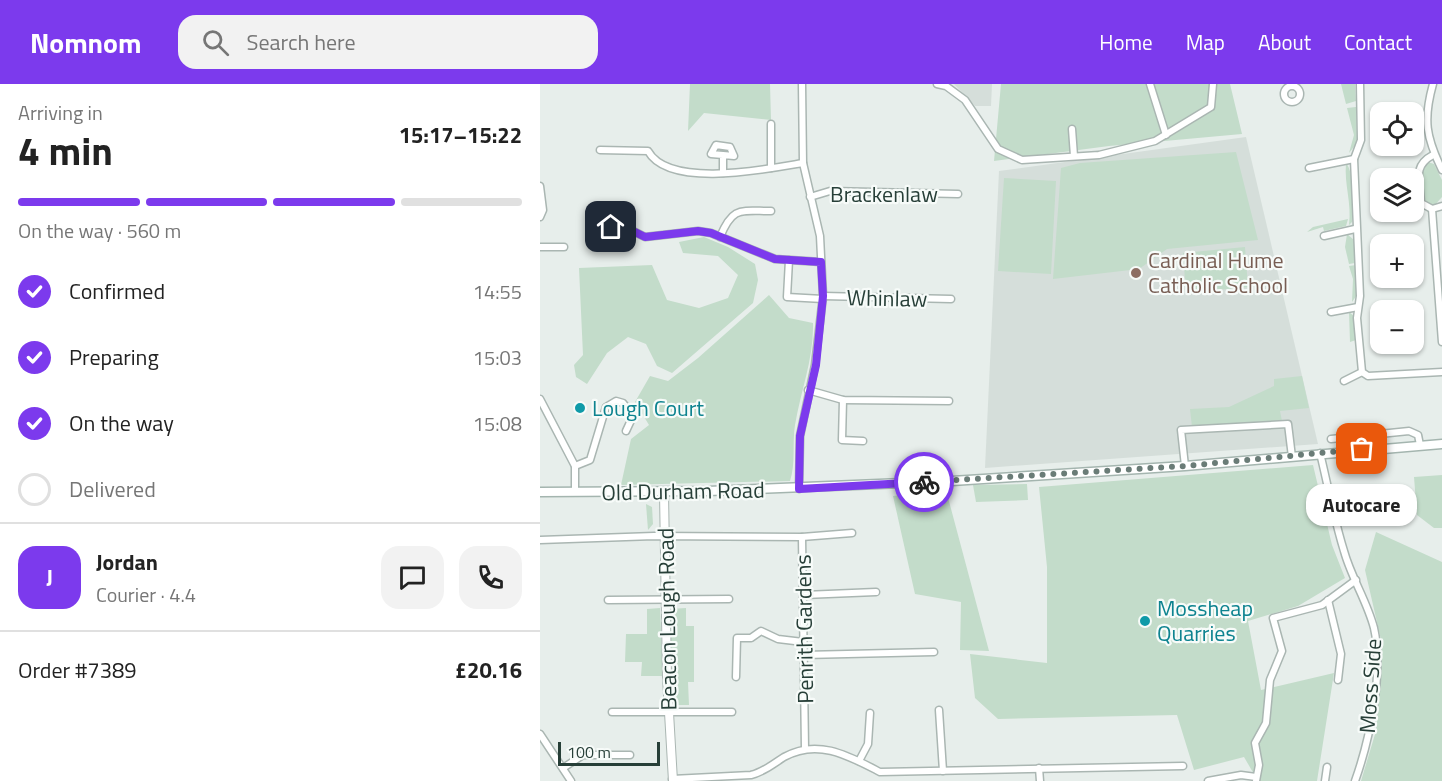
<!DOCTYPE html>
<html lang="en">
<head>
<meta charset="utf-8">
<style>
	body { margin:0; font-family:"Titillium Web",sans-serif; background:#f2f2f2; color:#222; height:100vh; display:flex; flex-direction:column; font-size:22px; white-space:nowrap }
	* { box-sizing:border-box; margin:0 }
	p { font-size:20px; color:#767676 }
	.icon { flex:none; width:33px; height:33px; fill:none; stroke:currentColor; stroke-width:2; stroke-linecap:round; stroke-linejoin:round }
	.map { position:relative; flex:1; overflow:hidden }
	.drawer { display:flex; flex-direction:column; background:#fff; width:540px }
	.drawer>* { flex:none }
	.fabs { position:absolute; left:830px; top:18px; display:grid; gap:12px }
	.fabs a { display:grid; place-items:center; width:54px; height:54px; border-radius:12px; background:#fff; box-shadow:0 2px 4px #0004; font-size:30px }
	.scale { position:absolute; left:18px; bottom:15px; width:102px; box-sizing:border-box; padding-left:6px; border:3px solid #273f38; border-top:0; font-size:16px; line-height:21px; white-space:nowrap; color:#273f38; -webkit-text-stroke:4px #f7fbf9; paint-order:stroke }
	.pin { position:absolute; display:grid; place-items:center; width:51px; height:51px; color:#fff; margin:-26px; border-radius:12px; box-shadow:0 3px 9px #0006 }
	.courier { position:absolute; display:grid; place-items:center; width:60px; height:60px; margin:-30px; border:4px solid #7c3aed; border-radius:50%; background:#fff; color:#222; box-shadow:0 2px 8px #0007 }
	.bubble { position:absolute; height:42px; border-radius:18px; background:#fff; box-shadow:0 2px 4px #0004; font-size:20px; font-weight:700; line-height:42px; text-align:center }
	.head em { font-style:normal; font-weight:700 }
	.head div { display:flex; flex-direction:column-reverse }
	.head { display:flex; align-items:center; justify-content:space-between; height:102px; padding:0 18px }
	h1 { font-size:39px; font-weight:700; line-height:45px }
	.bar { display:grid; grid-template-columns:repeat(4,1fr); gap:9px 6px; align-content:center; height:72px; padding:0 18px }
	.bar i { height:8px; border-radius:4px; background:#e0e0e0 }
	.bar .on { background:#7c3aed }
	.bar p { grid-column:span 4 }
	.line { display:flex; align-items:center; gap:15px; padding:0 18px; border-top:2px solid #e0e0e0 }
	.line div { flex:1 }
	.round { display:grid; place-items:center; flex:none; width:63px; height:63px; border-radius:18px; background:#f2f2f2 }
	ol { padding:0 18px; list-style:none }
	li { display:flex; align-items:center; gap:18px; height:66px }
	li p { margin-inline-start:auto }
	li .icon { padding:6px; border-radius:50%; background:#7c3aed; color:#fff; stroke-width:4 }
	li:last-child { color:#767676 }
	li i { width:33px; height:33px; border:3px solid #e0e0e0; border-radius:50% }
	header { display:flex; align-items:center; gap:36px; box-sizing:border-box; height:84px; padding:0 30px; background:#7c3aed; color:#fff }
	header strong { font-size:28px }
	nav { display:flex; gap:33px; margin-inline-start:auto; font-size:21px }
	.search { width:420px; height:54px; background:#f2f2f2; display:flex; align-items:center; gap:15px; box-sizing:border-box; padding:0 21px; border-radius:18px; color:#767676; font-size:22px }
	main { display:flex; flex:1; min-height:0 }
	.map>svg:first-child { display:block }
	.built { fill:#d5deda }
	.green { fill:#c3dcca }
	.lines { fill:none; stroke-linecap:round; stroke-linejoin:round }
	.minor-casing { stroke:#aab6b2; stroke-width:9 }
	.tertiary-casing { stroke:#aab6b2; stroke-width:10 }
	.secondary-casing { stroke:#a4b5af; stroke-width:11 }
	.minor { stroke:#fff; stroke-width:6 }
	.tertiary { stroke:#fff; stroke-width:8 }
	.secondary { stroke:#fff; stroke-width:8 }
	.done { stroke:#6a7c77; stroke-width:6; stroke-dasharray:0 10.8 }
	.route { stroke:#7c3aed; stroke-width:8 }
	.education-dot { fill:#8d6e63; stroke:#f7fbf9; stroke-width:2 }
	.culture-dot { fill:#0f9aa8; stroke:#f7fbf9; stroke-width:2 }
	.labels { text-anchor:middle; stroke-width:4.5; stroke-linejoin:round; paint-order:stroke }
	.street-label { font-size:22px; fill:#273f38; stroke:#f7fbf9 }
	.education-label { font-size:22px; fill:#785e54; stroke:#f7fbf9; text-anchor:start }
	.culture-label { font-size:22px; fill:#0d838f; stroke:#f7fbf9; text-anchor:start }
</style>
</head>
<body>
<header>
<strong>Nomnom</strong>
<div class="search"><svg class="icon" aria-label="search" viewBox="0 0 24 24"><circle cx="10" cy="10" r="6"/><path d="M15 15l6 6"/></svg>Search here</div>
<nav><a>Home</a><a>Map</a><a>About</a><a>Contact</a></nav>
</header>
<main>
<section class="drawer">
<div class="head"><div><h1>4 min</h1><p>Arriving in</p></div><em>15:17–15:22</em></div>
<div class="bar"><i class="on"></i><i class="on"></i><i class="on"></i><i></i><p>On the way · 560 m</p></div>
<ol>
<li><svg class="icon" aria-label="check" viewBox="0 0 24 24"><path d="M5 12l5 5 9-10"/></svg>Confirmed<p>14:55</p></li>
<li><svg class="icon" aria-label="check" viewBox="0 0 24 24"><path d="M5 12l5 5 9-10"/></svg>Preparing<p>15:03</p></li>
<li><svg class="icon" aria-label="check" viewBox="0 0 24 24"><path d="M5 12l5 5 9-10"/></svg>On the way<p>15:08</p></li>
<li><i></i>Delivered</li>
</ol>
<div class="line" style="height:108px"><b class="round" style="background:#7c3aed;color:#fff">J</b><div><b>Jordan</b><p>Courier · 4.4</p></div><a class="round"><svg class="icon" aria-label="chat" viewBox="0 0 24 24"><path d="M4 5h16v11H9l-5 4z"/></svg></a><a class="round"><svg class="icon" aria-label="phone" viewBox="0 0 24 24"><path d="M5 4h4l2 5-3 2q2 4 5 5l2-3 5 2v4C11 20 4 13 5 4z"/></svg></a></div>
<div class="line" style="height:78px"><div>Order #7389</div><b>£20.16</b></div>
</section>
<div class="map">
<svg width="902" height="697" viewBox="0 0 902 697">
	<rect width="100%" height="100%" fill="#e7eeeb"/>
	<g class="built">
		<path d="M414,0H452L451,22H435Z"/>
		<path d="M706,53L778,360L445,384L459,87Z"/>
	</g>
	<g class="green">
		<path d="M150,0H230L231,36L164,29L148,47Z"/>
		<path d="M461,0H690L702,50L569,62L454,77Z"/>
		<path d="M801,0H815L816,17L806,20Z"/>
		<path d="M816,23L817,59L809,69L814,51L807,24Z"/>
		<path d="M696,68L718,156L627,165L599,185L513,195L521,84L540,79Z"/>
		<path d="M888,78L894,80L902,96V113L894,122H890L884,115L882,85Z"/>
		<path d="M806,79C814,87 815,127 812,138L809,141C812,119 804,101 806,79Z"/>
		<path d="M464,94L516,97L511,190L458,187Z"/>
		<path d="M808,135L806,142L784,147L783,143L767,148L773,143Z"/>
		<path d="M807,150L814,156L815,179L809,180L805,163Z"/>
		<path d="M164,153L188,163L215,180L218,196L213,219L132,289L117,282L106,260L88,253L67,269L47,300L36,293L34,281L43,271L39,184L112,181L127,216L159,224L188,214L198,191L178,172L143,169L139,158Z"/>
		<path d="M705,163L708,203L646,209L643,169Z"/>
		<path d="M816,181L817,211L812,218L813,195L809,182Z"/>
		<path d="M229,211L249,234L273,239C274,274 261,306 255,341C252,360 256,379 250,397L81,401L91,355L109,341L95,318L110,292L128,297L158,274Z"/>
		<path d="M809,228L814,232L816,256L810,258Z"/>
		<path d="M762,292L769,324L740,327L742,337L652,343L650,325L689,323L734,302V295Z"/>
		<path d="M773,381L792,461L805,494L758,522L708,537L721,606L794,589L777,697H718L704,673L654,686L637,631L458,635L435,614L430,570L507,579V483L499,403Z"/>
		<path d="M902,391V444H894L877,431L874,393Z"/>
		<path d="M487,400L488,416L436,418L433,401Z"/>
		<path d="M406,406L449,567L420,566L421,518L375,510L353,412Z"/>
		<path d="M106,420L112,423L113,440L108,446Z"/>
		<path d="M836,448L902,478V697H821L836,647L842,560L825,486Z"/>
		<path d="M120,524L123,592H101L102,578H85L86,550H107V525Z"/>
		<path d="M146,524V542H154V598H148L149,621H133L130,525Z"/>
	</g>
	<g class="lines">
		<g class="minor-casing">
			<g id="minor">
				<path d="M397,0L406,2L425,16L458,65L482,76L559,71L615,57L671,23L673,0"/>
				<path d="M610,0L626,51"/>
				<path d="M820,0L821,56L814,75L820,212L817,234L822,288L828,292L902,288"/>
				<path d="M893,0C883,36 886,53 902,86"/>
				<circle cx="752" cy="10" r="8"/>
				<path d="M231,40V84"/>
				<path d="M532,45L534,72"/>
				<path d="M60,66L108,67C129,105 227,85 263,79"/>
				<path d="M769,84L814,75"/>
				<path d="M183,89V71L194,72L190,63L176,61L171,70L183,71"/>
				<path d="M0,102L3,126L0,133"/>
				<path d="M270,113L290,107L418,110"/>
				<path d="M892,125L902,258"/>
				<path d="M892,125L881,119C880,97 872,82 893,71"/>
				<path d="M892,125L902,122"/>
				<path d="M62,142L89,145L105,153L158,147L171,149L235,175L281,178"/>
				<path d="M784,152L815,145"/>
				<path d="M180,153C193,122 200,127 231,127"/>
				<path d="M0,163H24"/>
				<path d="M249,176L247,213L283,215"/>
				<path d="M283,212L411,215"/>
				<path d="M791,228L818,223"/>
				<path d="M804,297L822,288"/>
				<path d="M268,306L303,316L409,317"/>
				<path d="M0,315L35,382V407"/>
				<path d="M303,316L302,356L323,357"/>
				<path d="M791,355L869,347L878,351L880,361"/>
				<path d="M780,369C788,402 794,435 804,467C811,493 827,517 834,544C844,588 830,655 815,697"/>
				<path d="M35,382L50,376L66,323L76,317L83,319L93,332L86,347"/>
				<path d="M645,382L641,346L748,340L752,373"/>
				<path d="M259,405L260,352L275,281L283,212L280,152L263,79L262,0"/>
				<path d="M262,453L312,449"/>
				<path d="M0,456L114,452L262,453L265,665"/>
				<path d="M264,511L336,508"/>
				<path d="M68,516L189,515"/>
				<path d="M788,516L801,570L798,596"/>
				<path d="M264,571L394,568"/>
				<path d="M196,593L197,554H211L221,547L238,555L263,558"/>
				<path d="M399,626L403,687"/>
				<path d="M72,628H192"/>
				<path d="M0,650L31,697"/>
				<path d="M319,677L328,660L330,629"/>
				<path d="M23,684L43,671H90"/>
				<path d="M499,684L500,697"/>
				<path d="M132,695L211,691C224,688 233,680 244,673C278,654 309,672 340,688L643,682"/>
				<path d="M668,697L701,691L716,693"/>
				<path d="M716,697L719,681L715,659L726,639L730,596L742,567L733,534L782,521L816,496"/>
				<path d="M785,697L787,683"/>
			</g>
		</g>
		<g class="tertiary-casing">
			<path id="tertiary" d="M124,408L127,594L133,697"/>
		</g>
		<g class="secondary-casing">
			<path id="secondary" d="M0,408L168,407L412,397L645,382L902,360"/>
		</g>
		<use href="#minor" class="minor"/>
		<use href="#tertiary" class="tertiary"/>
		<use href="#secondary" class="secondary"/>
	</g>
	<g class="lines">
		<path class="done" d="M384,398L645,382L822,365"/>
		<path class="route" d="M71,143L89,145L105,153L158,147L171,149L235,175L281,178L283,212L276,281L260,352L259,405L384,398"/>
	</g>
	<circle class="education-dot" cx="596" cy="189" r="6"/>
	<g class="culture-dot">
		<circle cx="40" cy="324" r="6"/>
		<circle cx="605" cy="537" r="6"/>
	</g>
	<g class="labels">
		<g class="street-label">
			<text x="344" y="118">Brackenlaw</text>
			<text transform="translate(347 214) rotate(1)" y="8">Whinlaw</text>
			<text transform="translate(143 407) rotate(-1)" y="8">Old Durham Road</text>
			<text transform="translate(127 535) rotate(-91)" y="8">Beacon Lough Road</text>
			<text transform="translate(264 545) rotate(-91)" y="8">Penrith Gardens</text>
			<text transform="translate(830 602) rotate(-86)" y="8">Moss Side</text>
		</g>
		<g class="education-label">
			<text x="608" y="184">Cardinal Hume<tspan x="608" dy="25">Catholic School</tspan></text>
		</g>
		<g class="culture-label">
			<text x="52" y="332">Lough Court</text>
			<text x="617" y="532">Mossheap<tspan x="617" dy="25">Quarries</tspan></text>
		</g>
	</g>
</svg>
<div class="fabs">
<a><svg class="icon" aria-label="locate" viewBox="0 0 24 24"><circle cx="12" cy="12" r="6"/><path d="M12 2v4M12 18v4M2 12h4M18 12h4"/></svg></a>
<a><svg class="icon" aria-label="layers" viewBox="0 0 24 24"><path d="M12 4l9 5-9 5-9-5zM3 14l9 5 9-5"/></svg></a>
<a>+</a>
<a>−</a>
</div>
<div class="scale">100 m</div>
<div class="pin" style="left:822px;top:365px;background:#ea580c"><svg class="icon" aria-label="bag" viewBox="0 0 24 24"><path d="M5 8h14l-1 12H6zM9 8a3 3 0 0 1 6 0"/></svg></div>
<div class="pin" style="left:71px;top:143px;background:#1f2937"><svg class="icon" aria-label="home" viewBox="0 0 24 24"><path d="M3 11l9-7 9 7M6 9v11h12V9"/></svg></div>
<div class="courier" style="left:384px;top:398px"><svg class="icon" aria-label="bike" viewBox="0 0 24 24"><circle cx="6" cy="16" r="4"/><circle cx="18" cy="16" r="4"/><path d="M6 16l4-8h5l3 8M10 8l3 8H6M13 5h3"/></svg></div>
<div class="bubble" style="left:766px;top:400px;width:111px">Autocare</div>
</div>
</main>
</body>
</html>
